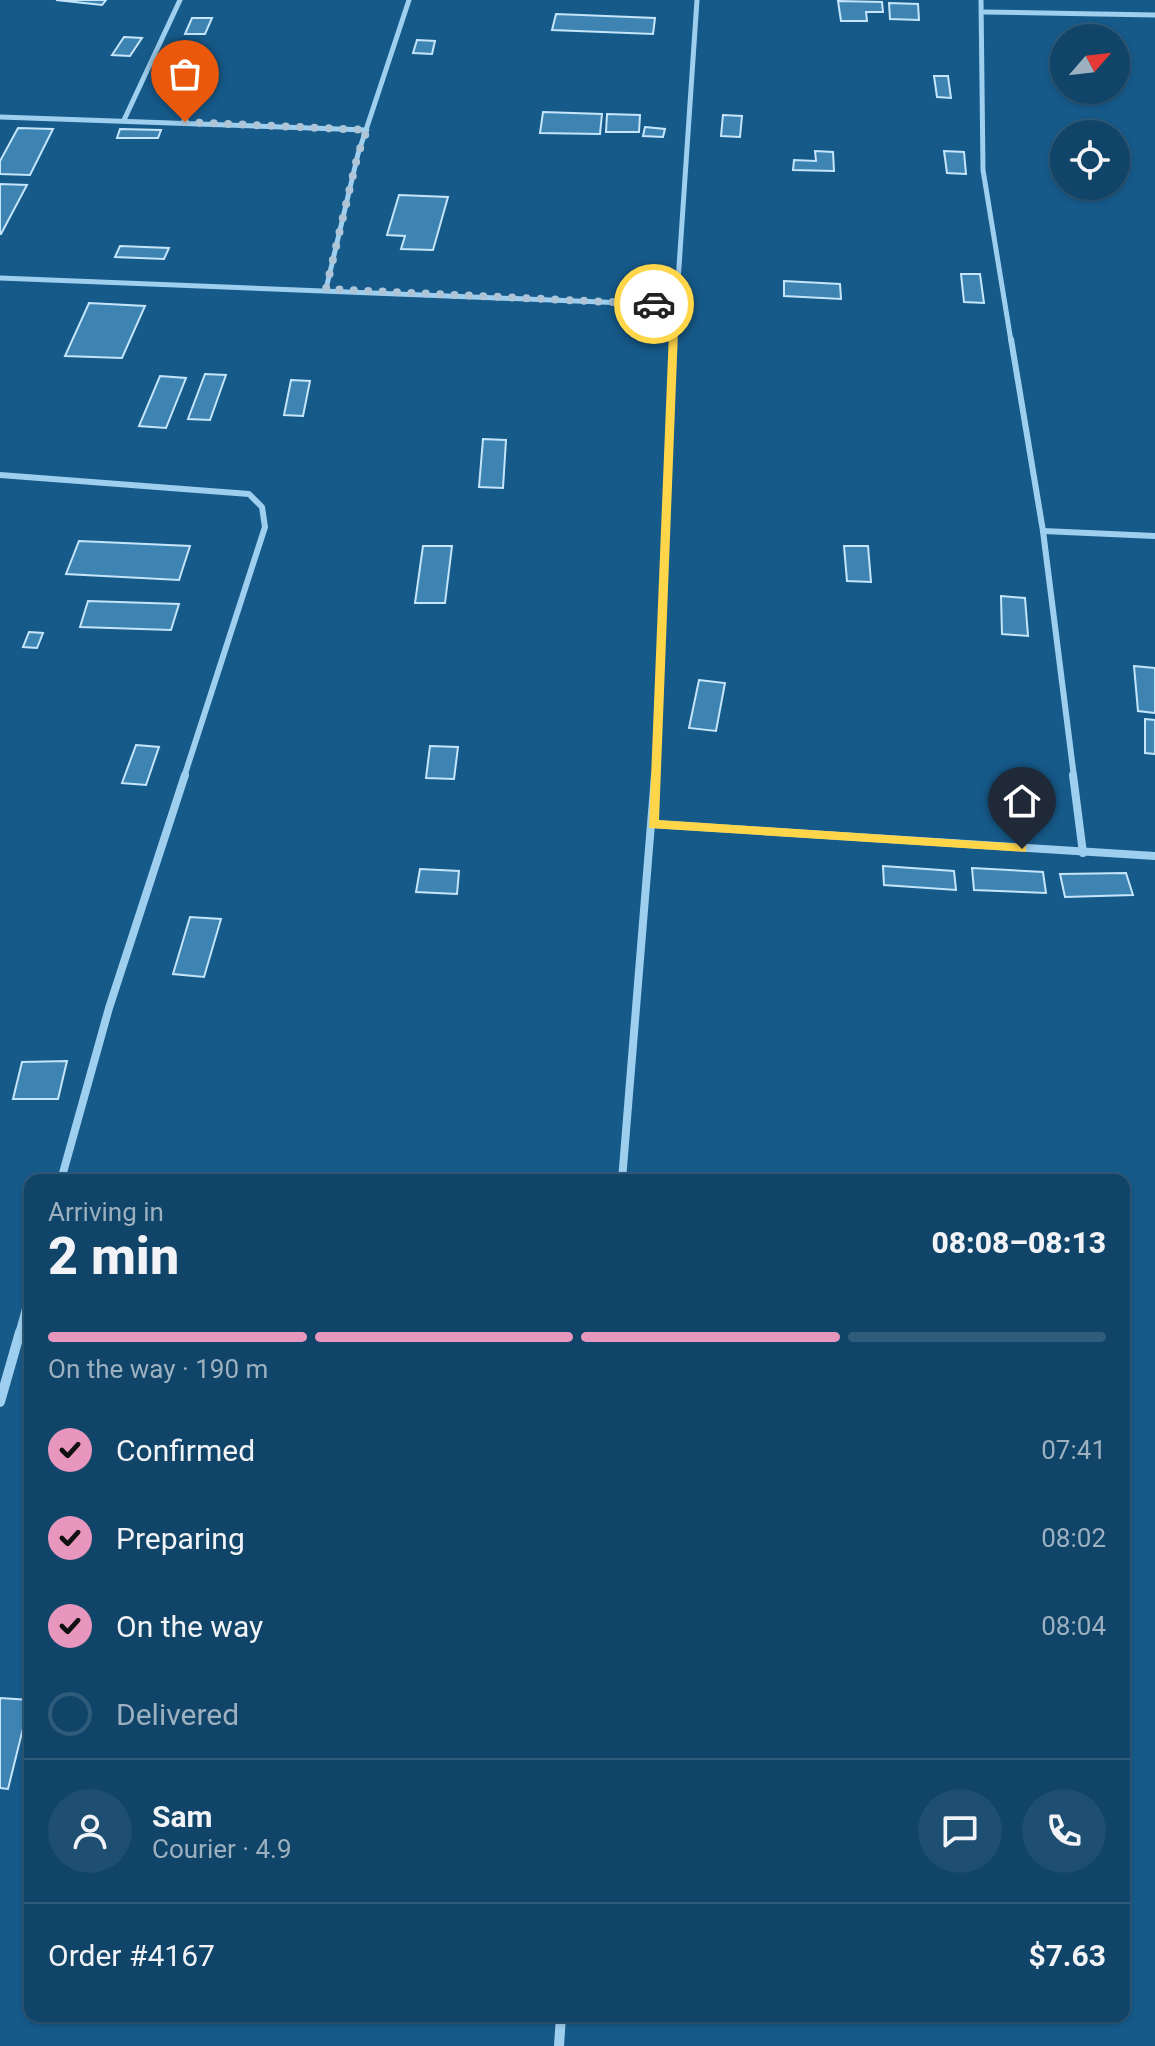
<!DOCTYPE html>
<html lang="en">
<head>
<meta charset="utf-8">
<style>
	body { margin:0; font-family:Roboto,sans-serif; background:#1e4e71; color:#f1f3f6; height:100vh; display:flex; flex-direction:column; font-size:30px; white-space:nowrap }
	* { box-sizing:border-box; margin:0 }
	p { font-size:26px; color:#9cb0c0 }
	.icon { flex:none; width:44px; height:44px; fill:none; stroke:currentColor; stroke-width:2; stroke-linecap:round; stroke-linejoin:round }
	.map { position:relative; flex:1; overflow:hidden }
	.side { position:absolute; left:24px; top:1174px; width:1106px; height:848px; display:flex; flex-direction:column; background:#104468; border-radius:16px; box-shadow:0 2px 6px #0004,0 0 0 2px #305c7c }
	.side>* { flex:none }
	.needle { width:52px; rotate:62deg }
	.fabs { position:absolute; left:1050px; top:24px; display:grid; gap:16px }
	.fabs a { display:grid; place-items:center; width:80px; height:80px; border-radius:50%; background:#104468; box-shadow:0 2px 6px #0004,0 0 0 2px #305c7c; font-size:40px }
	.pin { position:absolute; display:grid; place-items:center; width:68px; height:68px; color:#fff; margin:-82px -34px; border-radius:50% 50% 50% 0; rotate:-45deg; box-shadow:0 0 8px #0007 }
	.pin .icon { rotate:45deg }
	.courier { position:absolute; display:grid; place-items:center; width:80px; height:80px; margin:-40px; border:6px solid #ffd54a; border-radius:50%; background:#fff; color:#222; box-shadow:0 2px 10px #0007 }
	.summary em { font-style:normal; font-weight:800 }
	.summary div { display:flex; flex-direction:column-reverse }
	.summary { display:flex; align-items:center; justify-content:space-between; height:136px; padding:0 24px }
	h1 { font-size:52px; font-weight:800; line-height:60px }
	.bar { display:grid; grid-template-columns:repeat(4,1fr); gap:12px 8px; align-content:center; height:96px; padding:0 24px }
	.bar i { height:10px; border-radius:6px; background:#305c7c }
	.bar .on { background:#e797bd }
	.bar p { grid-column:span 4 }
	.line { display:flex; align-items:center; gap:20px; padding:0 24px; border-top:2px solid #305c7c }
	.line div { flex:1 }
	.round { display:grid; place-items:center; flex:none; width:84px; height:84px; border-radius:42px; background:#1e4e71 }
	ol { padding:0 24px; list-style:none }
	li { display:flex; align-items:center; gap:24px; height:88px }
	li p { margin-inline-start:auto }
	li .icon { padding:8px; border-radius:50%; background:#e797bd; color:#111; stroke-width:4 }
	li:last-child { color:#9cb0c0 }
	li i { width:44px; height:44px; border:4px solid #305c7c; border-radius:50% }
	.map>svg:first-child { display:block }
	.building { fill:#3e84b3; stroke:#c5e5fb; stroke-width:2 }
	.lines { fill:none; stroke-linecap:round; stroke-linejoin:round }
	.minor-far3 { stroke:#9ecfef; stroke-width:5 }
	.minor-far2 { stroke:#9ecfef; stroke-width:6 }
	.minor-far1 { stroke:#9ecfef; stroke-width:8 }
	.minor { stroke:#9ecfef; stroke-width:10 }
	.route { fill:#ffd54a }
	.done { stroke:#adc5d6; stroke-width:8; stroke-dasharray:0 14.4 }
</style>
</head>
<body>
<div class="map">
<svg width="1155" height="2046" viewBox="0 0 1155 2046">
	<rect width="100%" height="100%" fill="#165a8a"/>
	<g class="building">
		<path d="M56,0H106L102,5Z"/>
		<path d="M838,1L882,2L883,12H866L867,21H841Z"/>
		<path d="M889,3L918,4L919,20L890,19Z"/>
		<path d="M556,14L655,18L653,34L552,30Z"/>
		<path d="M192,18H212L205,34H185Z"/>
		<path d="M124,37L142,38L130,56L112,55Z"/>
		<path d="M417,40L435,41L432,54L413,53Z"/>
		<path d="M934,76H948L951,98L937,97Z"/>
		<path d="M543,112L602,114L600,134L540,133Z"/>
		<path d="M607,114L640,115L639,132H606Z"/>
		<path d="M723,115L742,116L740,137L721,136Z"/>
		<path d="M645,127L665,129L663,137L643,136Z"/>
		<path d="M18,128L53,129L30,175L0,174V161Z"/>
		<path d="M120,129L161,130L158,138H117Z"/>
		<path d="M815,151L833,152L834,171L793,170L794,160L816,161Z"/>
		<path d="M944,151L964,152L966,174L947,173Z"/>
		<path d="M0,184L27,185L1,234H0Z"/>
		<path d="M399,195L448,197L433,250L401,249L405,236L387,235Z"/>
		<path d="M120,246L169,248L164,259L115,257Z"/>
		<path d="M961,274H980L984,303L964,302Z"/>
		<path d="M784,281L840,284L841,299L784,296Z"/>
		<path d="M89,303L145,306L122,358L65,356Z"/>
		<path d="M205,374L226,375L210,420L188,419Z"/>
		<path d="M160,376L186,378L166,428L139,426Z"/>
		<path d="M291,380L310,381L303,416L284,415Z"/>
		<path d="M483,439L506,440L503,488L479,487Z"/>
		<path d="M79,541L190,546L179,580L66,574Z"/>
		<path d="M423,546H452L445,603H415Z"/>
		<path d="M844,546H868L871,582L847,581Z"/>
		<path d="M1001,596L1025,598L1028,636L1002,634Z"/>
		<path d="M88,601L179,604L171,630L80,627Z"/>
		<path d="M29,632L43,633L37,648L23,647Z"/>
		<path d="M1134,666L1155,668V713L1138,711Z"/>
		<path d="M699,680L725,683L716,731L689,728Z"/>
		<path d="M1145,719L1155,720V754L1145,753Z"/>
		<path d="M136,745L159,747L146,785L122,783Z"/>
		<path d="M430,746L458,747L454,779L426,778Z"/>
		<path d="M883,866L954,871L956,890L884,885Z"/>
		<path d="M972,868L1043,872L1046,893L974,890Z"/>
		<path d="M420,869L459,871L457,894L416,892Z"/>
		<path d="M1126,873L1133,895L1065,897L1060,874Z"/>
		<path d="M190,917L221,919L204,977L173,974Z"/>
		<path d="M67,1061L58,1099H13L22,1062Z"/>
		<path d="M0,1698L30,1700L8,1789L0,1788Z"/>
	</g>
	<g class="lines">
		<g class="minor-far3">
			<path d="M981,0L983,170L1011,341"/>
			<path d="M984,12L1155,15"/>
			<path d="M0,117L367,130"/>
			<path d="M124,120L180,0"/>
			<path d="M0,278L675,305"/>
			<path d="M326,289L358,154L409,0"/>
			<path d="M674,341L697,0"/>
		</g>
		<g class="minor-far2">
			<path d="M1011,339L1043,531L1074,777"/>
			<path d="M0,475L249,494L262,507L265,527L184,777"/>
			<path d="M1043,531L1155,536"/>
			<path d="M655,777L674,339"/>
		</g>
		<g class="minor-far1">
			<path d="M1073,775L1083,853"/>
			<path d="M653,824L1155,856"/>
			<path d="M61,1180L109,1008L185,775"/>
			<path d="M622,1180L655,775"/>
			<path d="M19,1334L30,1294"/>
		</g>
		<g class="minor">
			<path d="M0,1402L20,1332"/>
			<path d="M559,2046L561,2016"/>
		</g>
	</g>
	<path class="route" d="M651,302L679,305L659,820L1022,844L1026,846V852L649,828L670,307L651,306Z"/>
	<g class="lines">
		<path class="done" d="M185,122L367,130L358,154L326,289L654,304"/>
	</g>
</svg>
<div class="fabs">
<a><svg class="needle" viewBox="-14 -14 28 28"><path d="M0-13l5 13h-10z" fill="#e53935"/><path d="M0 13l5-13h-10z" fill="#9cb0c0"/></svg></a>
<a><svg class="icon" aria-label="locate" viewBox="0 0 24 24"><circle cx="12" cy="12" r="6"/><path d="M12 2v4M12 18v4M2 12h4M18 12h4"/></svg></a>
</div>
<div class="pin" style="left:185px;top:122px;background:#ea580c"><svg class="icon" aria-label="bag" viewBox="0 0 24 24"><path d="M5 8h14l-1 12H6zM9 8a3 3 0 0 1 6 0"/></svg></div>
<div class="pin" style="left:1022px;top:849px;background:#1f2937"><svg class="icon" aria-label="home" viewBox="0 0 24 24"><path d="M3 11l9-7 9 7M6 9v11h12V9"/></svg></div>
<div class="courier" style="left:654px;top:304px"><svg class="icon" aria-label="car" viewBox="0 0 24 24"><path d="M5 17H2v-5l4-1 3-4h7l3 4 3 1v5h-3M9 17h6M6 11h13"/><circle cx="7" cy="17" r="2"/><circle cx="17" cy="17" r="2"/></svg></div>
<section class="side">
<div class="summary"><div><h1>2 min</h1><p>Arriving in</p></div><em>08:08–08:13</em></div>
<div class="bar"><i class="on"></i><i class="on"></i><i class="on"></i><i></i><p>On the way · 190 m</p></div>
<ol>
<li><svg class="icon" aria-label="check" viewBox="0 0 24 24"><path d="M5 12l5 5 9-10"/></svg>Confirmed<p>07:41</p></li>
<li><svg class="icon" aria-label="check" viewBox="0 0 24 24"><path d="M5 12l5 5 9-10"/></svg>Preparing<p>08:02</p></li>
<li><svg class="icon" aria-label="check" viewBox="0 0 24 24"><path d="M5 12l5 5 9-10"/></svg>On the way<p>08:04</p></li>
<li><i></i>Delivered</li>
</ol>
<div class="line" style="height:144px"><a class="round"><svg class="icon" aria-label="person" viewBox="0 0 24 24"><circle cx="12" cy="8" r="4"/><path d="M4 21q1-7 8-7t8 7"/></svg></a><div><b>Sam</b><p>Courier · 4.9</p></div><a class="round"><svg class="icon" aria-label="chat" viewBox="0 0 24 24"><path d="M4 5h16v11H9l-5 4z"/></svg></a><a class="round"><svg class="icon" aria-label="phone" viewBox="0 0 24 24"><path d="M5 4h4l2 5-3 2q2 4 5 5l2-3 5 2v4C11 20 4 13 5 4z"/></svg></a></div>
<div class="line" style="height:104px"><div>Order #4167</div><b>$7.63</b></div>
</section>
</div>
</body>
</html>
